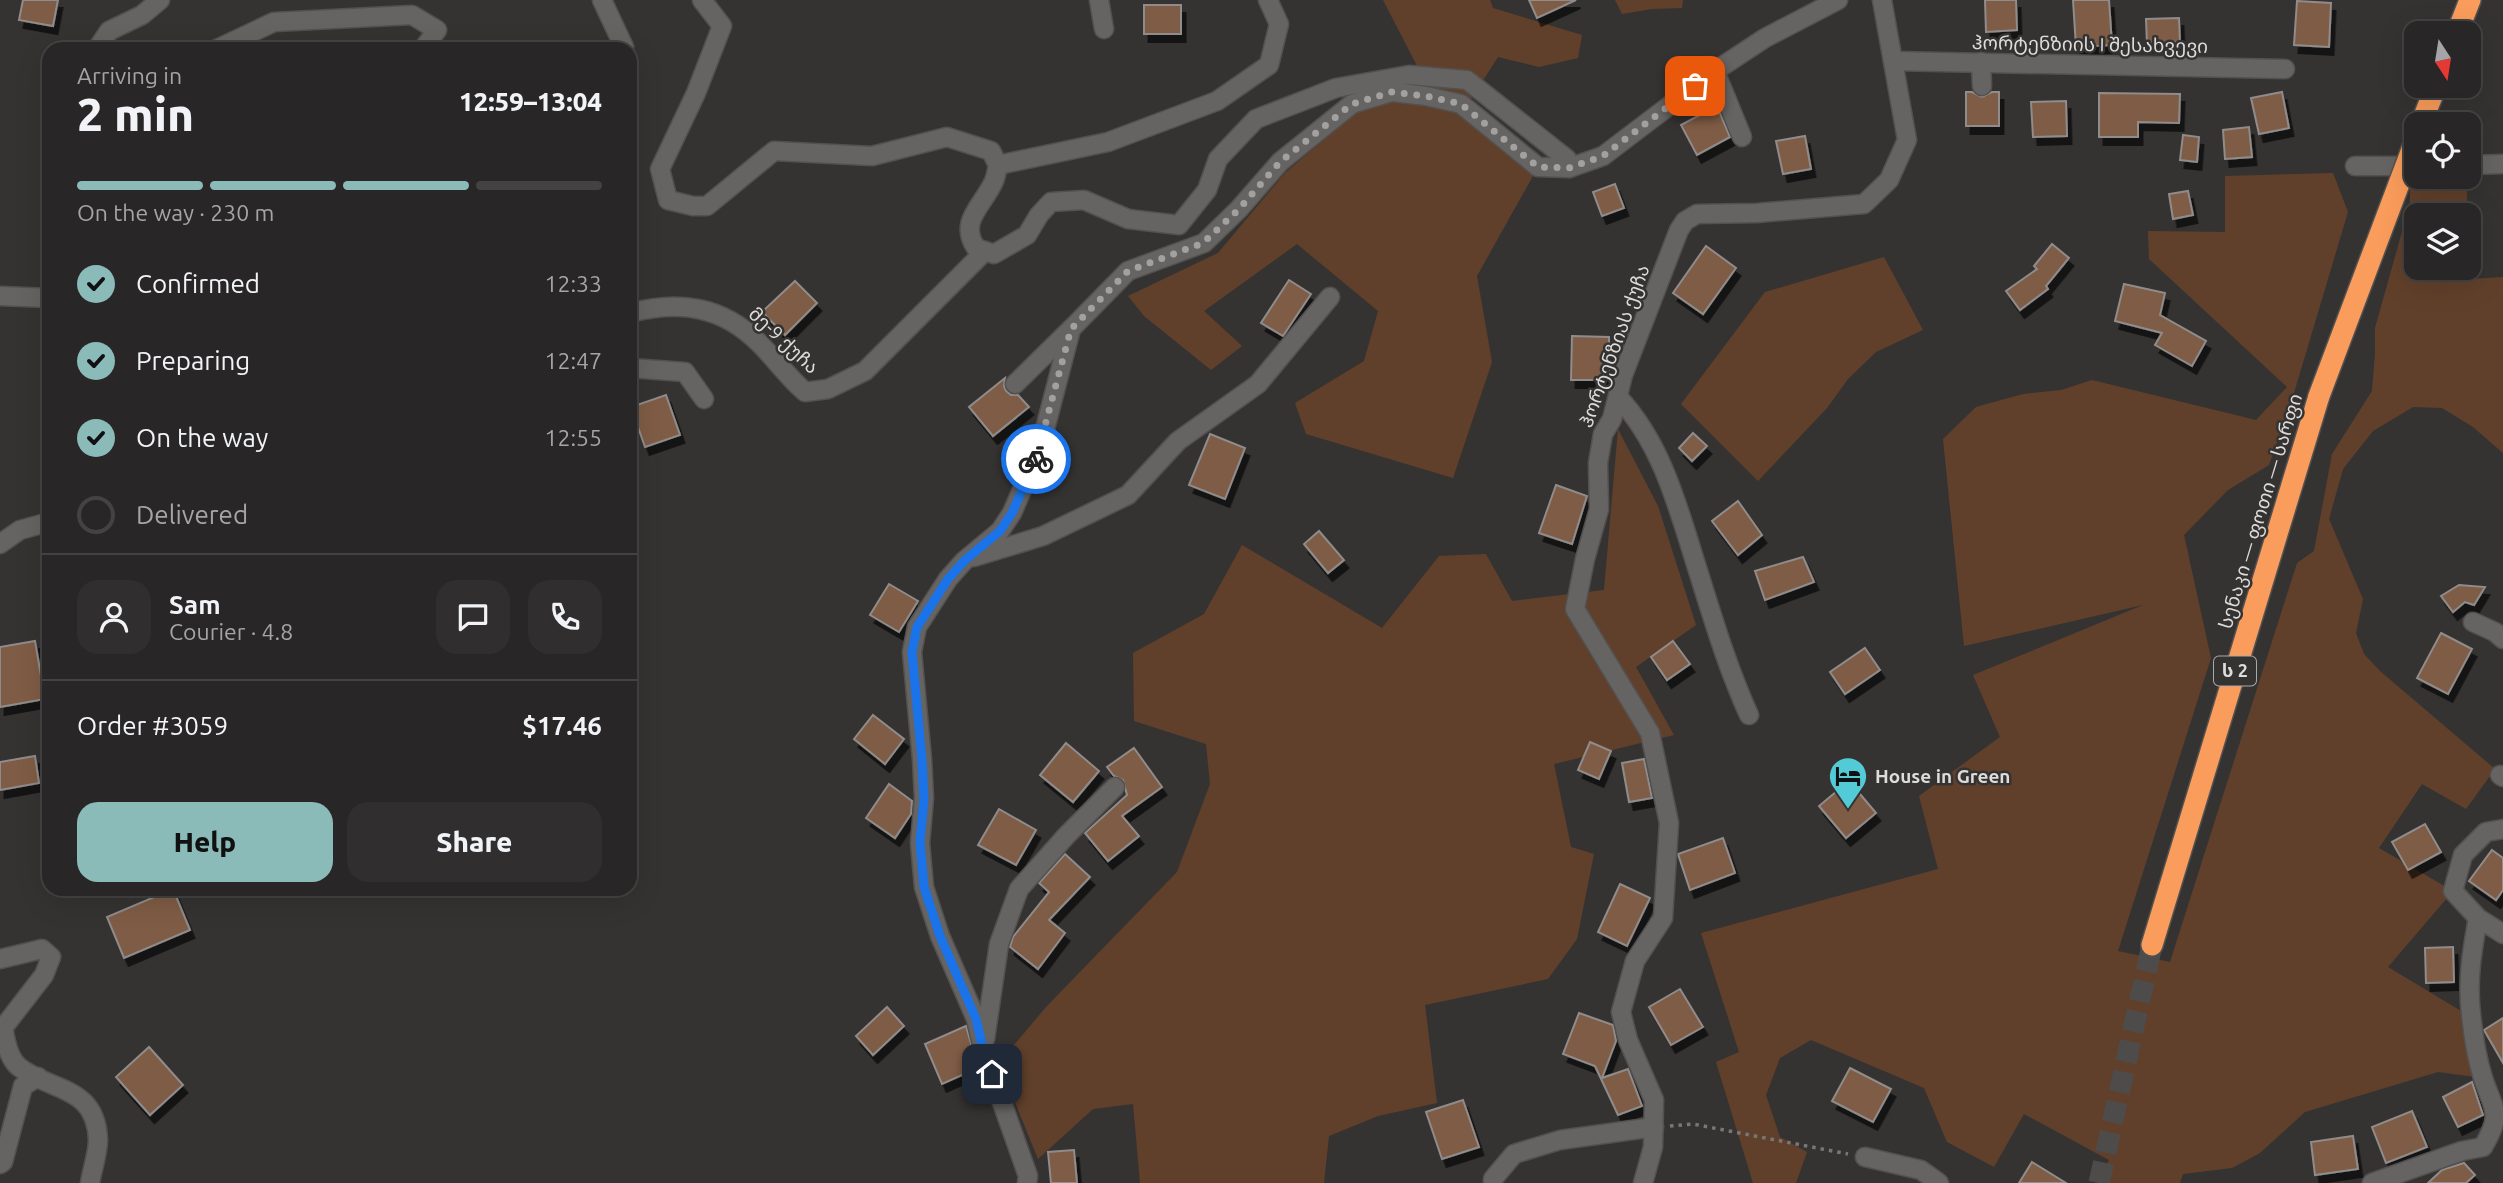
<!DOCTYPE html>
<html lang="en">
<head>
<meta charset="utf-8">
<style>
	body { margin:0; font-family:Ubuntu,"Noto Sans Georgian",sans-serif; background:#302e2e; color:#f1f3f6; height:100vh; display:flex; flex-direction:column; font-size:26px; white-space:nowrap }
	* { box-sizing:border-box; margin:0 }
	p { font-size:23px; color:#a5a5a7 }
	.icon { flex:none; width:38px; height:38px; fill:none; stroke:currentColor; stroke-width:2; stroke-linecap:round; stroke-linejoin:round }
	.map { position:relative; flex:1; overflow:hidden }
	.sheet { position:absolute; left:42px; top:42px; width:595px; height:854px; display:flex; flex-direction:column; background:#282626; border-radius:21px; box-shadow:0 7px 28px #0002,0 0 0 2px #444343 }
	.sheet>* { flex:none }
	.needle { width:46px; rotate:168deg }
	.controls { position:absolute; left:2404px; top:21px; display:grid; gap:14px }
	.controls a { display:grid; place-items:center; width:77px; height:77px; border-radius:14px; background:#282626; box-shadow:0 7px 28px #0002,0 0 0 2px #444343; font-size:35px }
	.pin { position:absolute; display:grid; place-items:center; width:60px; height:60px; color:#fff; margin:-30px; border-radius:14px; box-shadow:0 4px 10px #0006 }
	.courier { position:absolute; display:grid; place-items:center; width:70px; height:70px; margin:-35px; border:5px solid #1a73e8; border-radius:50%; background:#fff; color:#222; box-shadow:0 2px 9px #0007 }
	.summary em { font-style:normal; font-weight:800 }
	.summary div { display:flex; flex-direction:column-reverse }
	.summary { display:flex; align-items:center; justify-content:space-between; height:119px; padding:0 35px }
	h1 { font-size:46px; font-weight:800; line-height:52px }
	.bar { display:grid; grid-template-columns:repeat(4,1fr); gap:10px 7px; align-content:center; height:84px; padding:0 35px }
	.bar i { height:9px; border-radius:5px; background:#444343 }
	.bar .selected { background:#8bbbb9 }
	.bar p { grid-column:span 4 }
	.line { display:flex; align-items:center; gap:18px; padding:0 35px; border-top:2px solid #444343 }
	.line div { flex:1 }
	.round { display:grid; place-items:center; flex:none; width:74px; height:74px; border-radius:21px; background:#302e2e }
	ol { padding:0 35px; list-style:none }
	li { display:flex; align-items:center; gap:21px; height:77px }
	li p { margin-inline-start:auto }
	li .icon { padding:7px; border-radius:50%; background:#8bbbb9; color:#111; stroke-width:4 }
	li:last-child { color:#a5a5a7 }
	li i { width:38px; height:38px; border:4px solid #444343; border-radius:50% }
	.action { display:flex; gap:14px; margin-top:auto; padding:14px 35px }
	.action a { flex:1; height:80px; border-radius:21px; background:#8bbbb9; color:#111; font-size:28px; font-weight:800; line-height:80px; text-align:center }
	.action a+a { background:#302e2e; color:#f1f3f6 }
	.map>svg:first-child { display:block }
	.green { fill:#61402b }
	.building { fill:#7f5b44; stroke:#8f8c8b; stroke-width:2; filter:url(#shadow) }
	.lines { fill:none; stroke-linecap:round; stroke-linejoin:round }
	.highway-tunnel { stroke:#4e4c4b; stroke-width:21; stroke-dasharray:21 10; stroke-linecap:butt }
	.minor-casing { stroke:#535150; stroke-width:21 }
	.highway-casing { stroke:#535150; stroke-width:24 }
	.path { stroke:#797776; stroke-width:3.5; stroke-dasharray:3.5 5; stroke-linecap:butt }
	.minor { stroke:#666462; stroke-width:18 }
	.highway { stroke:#fa9c5b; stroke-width:21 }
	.highway-bridge-casing { stroke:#535150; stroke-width:24; stroke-linecap:butt }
	.highway-bridge { stroke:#fa9c5b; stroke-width:21 }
	.done { stroke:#a2a1a0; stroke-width:7; stroke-dasharray:0 12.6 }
	.route { stroke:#1a73e8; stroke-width:9 }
	.labels { text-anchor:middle; stroke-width:5; stroke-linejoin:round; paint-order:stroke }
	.shield { fill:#353332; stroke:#aba9a8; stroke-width:2 }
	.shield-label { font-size:18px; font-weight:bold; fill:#dddcdb }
	.street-label { font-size:19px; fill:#dddcdb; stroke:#353332 }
	.poi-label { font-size:19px; font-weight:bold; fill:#dddcdb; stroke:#353332; text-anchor:start }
</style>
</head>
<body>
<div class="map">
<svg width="2503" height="1183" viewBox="0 0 2503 1183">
	<defs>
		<filter id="shadow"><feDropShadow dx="4.5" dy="8" stdDeviation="0" flood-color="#0009"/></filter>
	</defs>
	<rect width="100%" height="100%" fill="#353332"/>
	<g class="green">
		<path d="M1383,0H1490L1493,8L1582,35L1578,58L1539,67L1498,57L1471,99L1428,87Z"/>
		<path d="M1615,0H1683L1682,8L1652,9L1622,14Z"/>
		<path d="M1396,101L1456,111L1534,174L1477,276L1492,362L1453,478L1306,434L1295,403L1364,361L1378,311L1297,244L1204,311L1242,346L1211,370L1144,316L1128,296L1218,253L1285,173L1360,109Z"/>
		<path d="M2410,166H2417V177H2466L2468,215H2417V268H2469V237L2472,279L2503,277V453L2473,427L2442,408L2413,407L2373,431L2343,469L2329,519L2363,599L2356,633L2364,654L2380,671L2495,769L2466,809L2422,784L2379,848L2453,891L2388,967L2471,1017L2483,1078L2438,1072L2305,1112L2260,1153L2232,1168L2183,1174L2180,1183H2097L2109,1160L2024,1114L1994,1167L1947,1142L1924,1088L1811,1040L1780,1058L1766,1095L1780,1137L1807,1152L1796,1183H1753L1716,1062L1739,1052L1701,933L1938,869L1919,796L2000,737L1973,675L2143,605L1964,646L1943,439L1976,407L2023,394L2061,390L2092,380L2256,420L2287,387L2149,259L2148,231L2225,232V176L2333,173L2348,212L2291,403L2269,465L2228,490L2184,535L2211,658L2118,951L2170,962L2297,563L2314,551L2332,454L2372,391L2375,353V328L2410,203Z"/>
		<path d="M1884,257L1923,330L1876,352L1848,379L1827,408L1758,481L1681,404L1765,292Z"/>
		<path d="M1618,429L1658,506L1696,625L1636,667L1674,735L1554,764L1571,847L1594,854L1577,939L1548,979L1425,1005L1437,1103L1378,1116L1329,1136L1324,1183H1140L1133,1104L1093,1109L1038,1159L999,1063L1046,1007L1177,872L1210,784L1206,744L1134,721L1133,653L1204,614L1242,545L1382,628L1439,556L1486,554L1512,601L1604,590Z"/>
	</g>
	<g class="building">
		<path d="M23,0H58L53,26L19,20Z"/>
		<path d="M1529,0H1576L1537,18Z"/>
		<path d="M1985,0H2016L2017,30L1986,32Z"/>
		<path d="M2073,0H2109L2112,45L2076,47Z"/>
		<path d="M2297,1L2331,3L2329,47L2294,45Z"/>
		<rect x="1144" y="5" width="37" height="29"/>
		<path d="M2179,18L2180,42L2147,44L2146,19Z"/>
		<path d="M1966,92H1972L1982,97L1992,92H1999V126H1966Z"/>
		<path d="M2282,92L2289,128L2259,134L2251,98Z"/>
		<path d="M2099,93L2180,94L2179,123L2138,122V137H2099Z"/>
		<path d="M2066,101L2067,136L2033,137L2031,102Z"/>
		<path d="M1717,106L1730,137L1697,155L1681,125Z"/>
		<path d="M2249,127L2252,157L2225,159L2223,130Z"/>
		<path d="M2183,135L2199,137L2197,162L2180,160Z"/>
		<path d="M1805,136L1811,169L1783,174L1776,141Z"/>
		<path d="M1615,184L1624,208L1602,216L1593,192Z"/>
		<path d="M2188,191L2193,215L2173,219L2169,194Z"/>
		<path d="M2052,244L2069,258L2046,286L2048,289L2020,310L2006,291L2037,269L2034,266Z"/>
		<path d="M1706,246L1736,268L1703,314L1673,293Z"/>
		<path d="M1289,280L1311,294L1283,336L1261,323Z"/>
		<path d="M795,281L817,303L785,335L762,312Z"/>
		<path d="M2124,284L2165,293L2160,315L2206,341L2192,366L2155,345L2162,333L2115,321Z"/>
		<path d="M1572,336L1609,337V380H1571Z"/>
		<path d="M1005,378L1004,386L1006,391L1011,395H1018L1029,407L993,436L969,407Z"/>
		<path d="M666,395L680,435L645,447L631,407Z"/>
		<path d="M1693,433L1707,446L1692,461L1679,448Z"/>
		<path d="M1210,434L1245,448L1225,499L1189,485Z"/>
		<path d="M1556,485L1587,496L1572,544L1539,533Z"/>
		<path d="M1738,501L1762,535L1738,555L1712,521Z"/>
		<path d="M1319,531L1344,560L1328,573L1304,544Z"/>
		<path d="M1803,557L1814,582L1765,600L1755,571Z"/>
		<path d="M889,584L918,601L899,632L870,615Z"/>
		<path d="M2459,585L2485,587L2474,605L2465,602L2453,612L2441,596Z"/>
		<path d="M2441,633L2472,649L2448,694L2417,678Z"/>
		<path d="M35,641L45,699L0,707V647Z"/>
		<path d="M1673,641L1690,664L1667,680L1651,657Z"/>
		<path d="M1865,648L1880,670L1845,694L1830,672Z"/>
		<path d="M873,715L904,739L885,764L854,739Z"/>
		<path d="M1590,742L1611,751L1599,779L1578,770Z"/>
		<path d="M1066,743L1099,771L1073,802L1040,775Z"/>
		<path d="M1134,748L1162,787L1122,816L1139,836L1108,861L1085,833L1127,795L1123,780L1114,776L1107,767Z"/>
		<path d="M35,756L39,783L0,790V762Z"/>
		<path d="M1644,759L1652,798L1629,802L1622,763Z"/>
		<path d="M1849,781L1876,813L1846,838L1819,806Z"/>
		<path d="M889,784L912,801L911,814L895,838L866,818Z"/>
		<path d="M999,809L1036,830L1016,865L978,845Z"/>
		<path d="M2425,824L2441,852L2408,870L2392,842Z"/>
		<path d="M1723,838L1735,873L1690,890L1678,854Z"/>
		<path d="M2492,850L2503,858V890L2496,900L2469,881Z"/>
		<path d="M1065,854L1090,877L1049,920L1065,933L1038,969L1010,947L1013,937L1049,892L1039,883Z"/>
		<path d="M1620,884L1650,898L1627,946L1598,932Z"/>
		<path d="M173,889L190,930L124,958L107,917Z"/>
		<path d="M2453,947L2454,982L2426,983L2425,948Z"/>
		<path d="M1680,989L1703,1027L1671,1045L1649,1007Z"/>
		<path d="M887,1007L904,1026L873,1055L856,1036Z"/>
		<path d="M1579,1013L1613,1025L1616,1041L1602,1078L1628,1069L1642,1106L1618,1115L1595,1066L1563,1054Z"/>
		<path d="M2503,1018V1063L2484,1030Z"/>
		<path d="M966,1026L978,1068L942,1084L925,1044Z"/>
		<path d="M149,1047L183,1085L150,1115L116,1077Z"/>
		<path d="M1850,1068L1891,1089L1873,1122L1832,1101Z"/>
		<path d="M2472,1082L2483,1115L2458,1127L2443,1097Z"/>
		<path d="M1463,1100L1479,1147L1442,1159L1426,1112Z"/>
		<path d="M2412,1111L2427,1147L2386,1163L2372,1127Z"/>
		<path d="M2353,1136L2358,1169L2315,1175L2311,1142Z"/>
		<path d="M1074,1150L1077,1183H1051L1048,1152Z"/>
		<path d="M2032,1162L2066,1183H2019Z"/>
		<path d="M2464,1163L2475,1175L2466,1183H2428L2442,1170Z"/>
	</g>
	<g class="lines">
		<path class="highway-tunnel" d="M2099,1183L2152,945"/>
		<g class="minor-casing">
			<g id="minor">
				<path d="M602,0L624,47L622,49"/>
				<path d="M702,0L722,26L696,93L660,169L668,200L693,206H707L774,151L872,156L947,137L991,151L998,165C997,170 996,176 994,181C983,206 958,221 976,248L994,254L1027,235L1039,215L1051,202L1084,200L1128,219L1179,225L1207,190L1218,159L1256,119L1336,88L1409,75L1467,80L1567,159L1569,168"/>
				<path d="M1099,0L1104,29"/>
				<path d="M100,49L99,46L109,31L142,15L160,0"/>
				<path d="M217,49L274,22L412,15L437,30L423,49"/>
				<path d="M1893,61L2285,69"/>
				<path d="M1981,62L1982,86"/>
				<path d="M1715,71L1742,137"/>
				<path d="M998,165L1108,142L1217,101L1269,65L1279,24L1268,0"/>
				<path d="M2469,165L2503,164"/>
				<path d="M2355,166H2417"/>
				<path d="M0,296L49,298"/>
				<path d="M630,313C680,300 723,306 760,344C776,360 787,376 805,392L828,389L865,371L985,251"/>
				<path d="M630,368L685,372L704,399"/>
				<path d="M1015,384L1071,329"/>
				<path d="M1618,397C1664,446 1679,512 1699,574C1714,622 1728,669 1749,715"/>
				<path d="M0,544L20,530L49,522"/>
				<path d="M974,557L1043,536L1128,495L1178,441L1258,384L1330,297"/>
				<path d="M2473,622L2495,632L2503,639"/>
				<path d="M2500,775L2503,777"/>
				<path d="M2503,829L2486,832L2463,855L2453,891L2478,918L2503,934"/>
				<path d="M0,959L42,949L51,957L44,975L3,1028C6,1041 8,1058 19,1067C51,1092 96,1085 98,1140C98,1153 92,1170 90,1183"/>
				<path d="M985,1039L999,944L1019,889L1066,836L1115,787"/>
				<path d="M1865,1157L1921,1170L1939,1183"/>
				<path d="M0,1164L3,1162L23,1086L38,1077"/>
				<path d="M1027,1183L1028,1176L983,1049L976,1019L940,936L924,887L920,843L924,798L922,759L912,652L917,627L948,579L964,561L1000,531L1012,513L1040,448L1071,329L1128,271L1204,243L1239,209L1280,162L1352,104L1392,92L1426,96L1461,104L1538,167L1569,168L1603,156L1715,71L1765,38L1838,0"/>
				<path d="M1493,1183V1179L1514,1154L1560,1140L1654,1127"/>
				<path d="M1643,1183L1653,1147L1654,1100L1628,1040L1621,1012L1635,961L1663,918L1669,823L1650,733L1575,609L1585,559L1599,509L1598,463L1603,434L1612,419L1623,375L1679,230L1685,221L1697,214L1757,213L1864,204L1889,180L1907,140L1882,0"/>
				<path d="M2372,1183L2462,1151L2483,1147C2503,1113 2494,1111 2483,1078C2477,1059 2473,1034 2471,1014C2467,981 2472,951 2478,918"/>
			</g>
		</g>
		<g class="highway-casing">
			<g id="highway">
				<path d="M2457,33L2470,0"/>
				<path d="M2421,124L2436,86"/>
				<path d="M2152,945L2319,396"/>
			</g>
		</g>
		<path class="path" d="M1670,1126L1693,1124L1848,1154"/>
		<use href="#minor" class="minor"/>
		<use href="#highway" class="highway"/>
		<g class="highway-bridge-casing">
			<path id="highway-bridge" d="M2319,396L2417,136"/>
		</g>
		<use href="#highway-bridge" class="highway-bridge"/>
	</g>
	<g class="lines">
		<path class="done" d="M1036,459L1071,329L1128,271L1203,243L1239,209L1280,162L1352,104L1392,92L1426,96L1461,104L1538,167L1569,168L1603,156L1695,86"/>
		<path class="route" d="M992,1074L983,1049L976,1019L940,936L924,887L920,842L924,799L922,760L912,652L917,627L948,579L964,561L1000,531L1012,513L1036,459"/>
	</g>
	<defs>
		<g id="hotel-pin" transform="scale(2.0125)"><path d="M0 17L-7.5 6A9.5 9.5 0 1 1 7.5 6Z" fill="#52cbd7" stroke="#353332"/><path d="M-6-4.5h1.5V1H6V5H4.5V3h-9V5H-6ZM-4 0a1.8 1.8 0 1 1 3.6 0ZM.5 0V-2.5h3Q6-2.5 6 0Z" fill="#111"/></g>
	</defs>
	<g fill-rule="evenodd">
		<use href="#hotel-pin" x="1848" y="776"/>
	</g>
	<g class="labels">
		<rect class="shield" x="2214" y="656.5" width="42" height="29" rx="5"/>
		<g class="shield-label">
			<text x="2235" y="677">ს 2</text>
		</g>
		<g class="street-label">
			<text transform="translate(2090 44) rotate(1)" y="7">ჰორტენზიის I შესახვევი</text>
			<text transform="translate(784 340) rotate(43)" y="7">მე-9 ქუჩა</text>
			<text transform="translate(1614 346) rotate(-70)" y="7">ჰორტენზიას ქუჩა</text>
			<text transform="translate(2260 511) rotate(-73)" y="7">სენაკი — ფოთი — სარფი</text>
		</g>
		<g class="poi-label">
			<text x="1875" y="783">House in Green</text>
		</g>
	</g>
</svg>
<div class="controls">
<a><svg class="needle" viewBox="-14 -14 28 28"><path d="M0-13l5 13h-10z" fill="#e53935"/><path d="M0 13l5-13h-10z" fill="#a5a5a7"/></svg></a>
<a><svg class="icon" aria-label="locate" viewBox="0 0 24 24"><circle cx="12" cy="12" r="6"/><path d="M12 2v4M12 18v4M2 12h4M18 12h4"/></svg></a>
<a><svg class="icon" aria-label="layers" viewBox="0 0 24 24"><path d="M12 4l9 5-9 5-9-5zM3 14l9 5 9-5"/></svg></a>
</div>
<div class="pin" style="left:1695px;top:86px;background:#ea580c"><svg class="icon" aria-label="bag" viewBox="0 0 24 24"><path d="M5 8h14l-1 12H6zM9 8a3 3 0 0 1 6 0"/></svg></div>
<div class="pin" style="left:992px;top:1074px;background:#1f2937"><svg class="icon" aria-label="home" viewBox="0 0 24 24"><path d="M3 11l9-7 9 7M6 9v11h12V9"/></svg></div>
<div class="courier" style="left:1036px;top:459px"><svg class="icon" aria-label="bike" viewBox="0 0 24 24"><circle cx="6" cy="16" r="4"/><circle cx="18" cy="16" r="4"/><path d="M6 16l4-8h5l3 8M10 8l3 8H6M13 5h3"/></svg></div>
<section class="sheet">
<div class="summary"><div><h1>2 min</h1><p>Arriving in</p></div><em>12:59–13:04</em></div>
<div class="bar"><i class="selected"></i><i class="selected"></i><i class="selected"></i><i></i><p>On the way · 230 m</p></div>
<ol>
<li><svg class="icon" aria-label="check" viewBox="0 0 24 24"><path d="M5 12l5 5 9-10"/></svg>Confirmed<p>12:33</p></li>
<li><svg class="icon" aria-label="check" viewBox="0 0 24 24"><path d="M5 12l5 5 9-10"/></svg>Preparing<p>12:47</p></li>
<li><svg class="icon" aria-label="check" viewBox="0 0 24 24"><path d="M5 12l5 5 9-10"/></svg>On the way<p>12:55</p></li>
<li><i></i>Delivered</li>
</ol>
<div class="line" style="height:126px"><a class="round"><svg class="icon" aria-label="person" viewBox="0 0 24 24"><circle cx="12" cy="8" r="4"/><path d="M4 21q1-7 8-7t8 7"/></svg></a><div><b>Sam</b><p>Courier · 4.8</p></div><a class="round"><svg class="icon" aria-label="chat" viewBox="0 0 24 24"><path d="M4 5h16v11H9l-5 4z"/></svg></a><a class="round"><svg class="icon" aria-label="phone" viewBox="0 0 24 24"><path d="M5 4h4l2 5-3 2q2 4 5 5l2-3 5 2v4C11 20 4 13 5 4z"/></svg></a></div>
<div class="line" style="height:91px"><div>Order #3059</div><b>$17.46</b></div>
<div class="action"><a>Help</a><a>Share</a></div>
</section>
</div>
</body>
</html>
